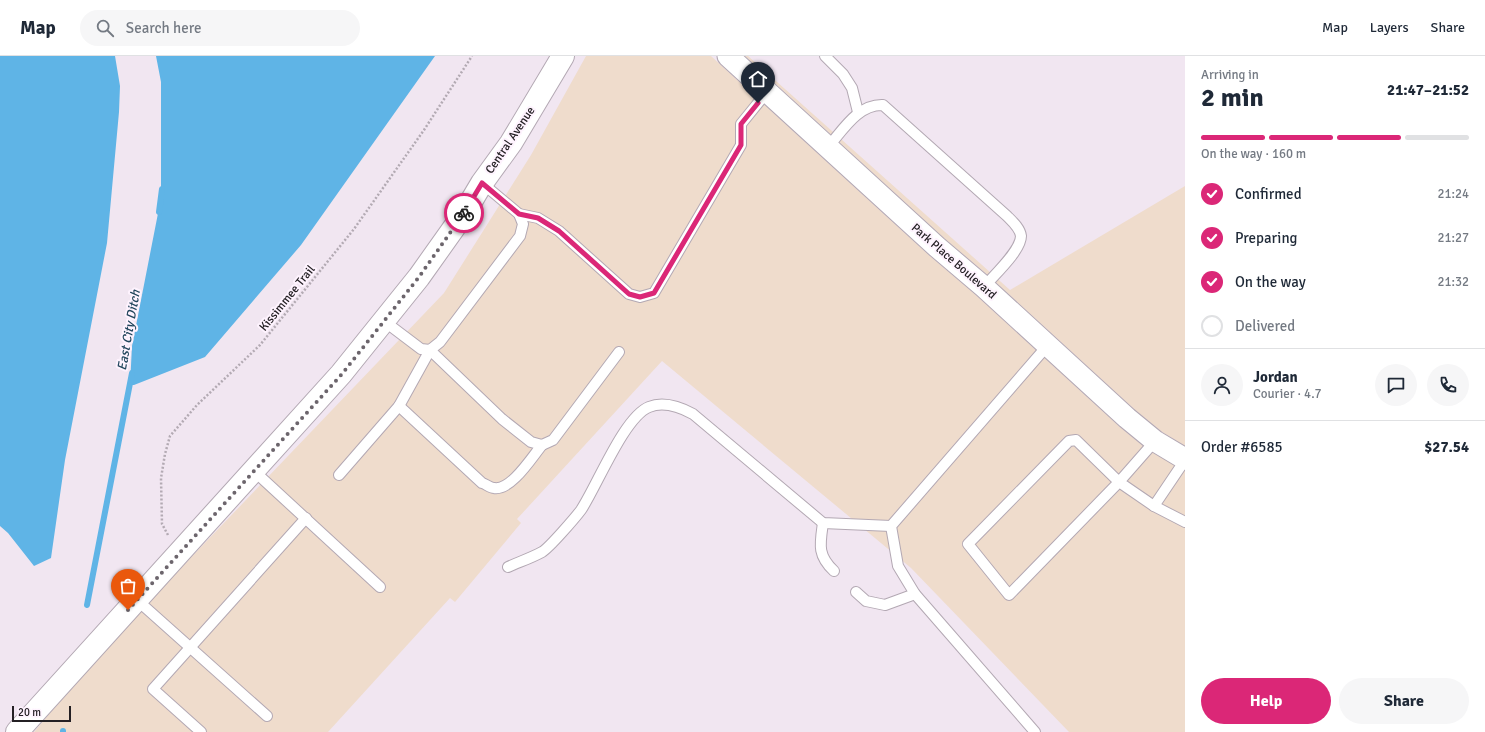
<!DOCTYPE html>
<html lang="en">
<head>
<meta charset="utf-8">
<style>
	body { margin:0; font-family:Signika,sans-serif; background:#f6f6f7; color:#1f2937; height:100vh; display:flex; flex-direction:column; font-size:15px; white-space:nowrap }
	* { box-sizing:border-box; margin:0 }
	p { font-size:13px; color:#747a83 }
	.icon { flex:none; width:22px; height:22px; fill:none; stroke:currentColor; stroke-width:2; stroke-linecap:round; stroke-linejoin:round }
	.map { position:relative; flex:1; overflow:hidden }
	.panel { display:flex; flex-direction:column; background:#fff; width:300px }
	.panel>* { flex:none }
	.scale { position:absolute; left:12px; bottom:10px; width:59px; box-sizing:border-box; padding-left:4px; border:2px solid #242024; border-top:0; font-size:11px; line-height:14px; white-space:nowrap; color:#242024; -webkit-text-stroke:3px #fef3fe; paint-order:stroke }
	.pin { position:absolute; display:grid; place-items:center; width:34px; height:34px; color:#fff; margin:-41px -17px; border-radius:50% 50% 50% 0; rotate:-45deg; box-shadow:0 0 4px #0007 }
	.pin .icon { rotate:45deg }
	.courier { position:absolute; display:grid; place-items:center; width:40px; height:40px; margin:-20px; border:3px solid #db2777; border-radius:50%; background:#fff; color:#222; box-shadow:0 1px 5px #0007 }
	.headline em { font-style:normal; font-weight:700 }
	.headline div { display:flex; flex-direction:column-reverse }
	.headline { display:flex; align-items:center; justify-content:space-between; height:68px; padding:0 16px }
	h1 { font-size:26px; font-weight:700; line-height:30px }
	.bar { display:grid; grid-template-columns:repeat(4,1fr); gap:6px 4px; align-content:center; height:48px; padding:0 16px }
	.bar i { height:5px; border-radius:3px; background:#e0e1e3 }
	.bar .active { background:#db2777 }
	.bar p { grid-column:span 4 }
	.line { display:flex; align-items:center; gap:10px; padding:0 16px; border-top:1px solid #e0e1e3 }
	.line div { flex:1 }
	.round { display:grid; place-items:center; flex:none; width:42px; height:42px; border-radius:21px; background:#f6f6f7 }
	ol { padding:0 16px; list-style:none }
	li { display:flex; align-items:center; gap:12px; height:44px }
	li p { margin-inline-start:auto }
	li .icon { padding:4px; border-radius:50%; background:#db2777; color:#fff; stroke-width:4 }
	li:last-child { color:#747a83 }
	li i { width:22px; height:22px; border:2px solid #e0e1e3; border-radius:50% }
	.primary-button { display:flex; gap:8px; margin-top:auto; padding:8px 16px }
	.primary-button a { flex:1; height:46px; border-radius:24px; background:#db2777; color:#fff; font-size:16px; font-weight:700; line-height:46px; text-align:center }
	.primary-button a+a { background:#f6f6f7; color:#1f2937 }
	header { display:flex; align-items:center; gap:24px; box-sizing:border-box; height:56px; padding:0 20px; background:#fff; border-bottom:1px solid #e0e1e3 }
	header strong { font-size:19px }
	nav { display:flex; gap:22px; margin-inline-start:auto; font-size:14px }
	.search { width:280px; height:36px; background:#f6f6f7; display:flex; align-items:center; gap:10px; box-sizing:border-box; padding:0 14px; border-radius:22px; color:#747a83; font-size:15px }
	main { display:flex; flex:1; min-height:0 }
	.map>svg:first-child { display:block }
	.commercial { fill:#efdccc }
	.water { fill:#5fb4e6 }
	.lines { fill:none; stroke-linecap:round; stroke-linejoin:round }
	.stream { stroke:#5fb4e6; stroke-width:6 }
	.lane-casing { stroke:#b3a8b3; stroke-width:12 }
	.street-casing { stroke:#b3a8b3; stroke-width:23 }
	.secondary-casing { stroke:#b3a8b3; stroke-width:24 }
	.path { stroke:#b3aab3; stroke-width:2.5; stroke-dasharray:2 2; stroke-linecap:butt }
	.lane { stroke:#fff; stroke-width:10 }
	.street { stroke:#fff; stroke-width:21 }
	.secondary { stroke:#fff; stroke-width:22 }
	.done { stroke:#6c656c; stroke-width:4; stroke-dasharray:0 7.2 }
	.route { stroke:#db2777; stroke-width:5 }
	.labels { text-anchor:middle; stroke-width:4; stroke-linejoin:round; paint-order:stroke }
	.street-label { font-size:12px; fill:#242024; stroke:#fef3fe }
	.water-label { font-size:13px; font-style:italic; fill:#21455b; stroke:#fef3fe }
</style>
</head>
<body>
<header>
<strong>Map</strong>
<div class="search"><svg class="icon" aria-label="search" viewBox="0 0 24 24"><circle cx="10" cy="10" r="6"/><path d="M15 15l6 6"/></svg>Search here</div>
<nav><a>Map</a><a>Layers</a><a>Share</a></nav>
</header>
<main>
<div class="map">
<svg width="1185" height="676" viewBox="0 0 1185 676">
	<rect width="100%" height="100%" fill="#f1e6f1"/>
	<g class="commercial">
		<path d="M586,0H711L930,200L976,239L1120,371L1148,394L1185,415V676H1069L911,512L662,305L517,463L521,467L455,546L450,542L328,676H34L74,628L155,539L444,237L531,99Z"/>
		<path d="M745,0H748L1010,234L1185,130V390L1162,376L1135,354L991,222L945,183Z"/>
	</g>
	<g class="water">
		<path d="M0,0H115L120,30L119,56L107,187L65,404L51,502L34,510L8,477L0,470Z"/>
		<path d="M156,0H435L301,189L205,301L134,329H130L132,290L161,142V26Z"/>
	</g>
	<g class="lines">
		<g class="stream">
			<path d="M159,156L162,133"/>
			<path d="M87,549L132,317"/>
			<path d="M63,675V676"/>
		</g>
		<g class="lane-casing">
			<g id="lane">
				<path d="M825,0L843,18L852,32L858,56"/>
				<path d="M828,91C843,74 858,48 883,49L1007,160C1012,165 1020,172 1021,180C1021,195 993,220 984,231"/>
				<path d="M519,158L538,162L559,175L629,238L640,241L654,237L741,89V68L767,36"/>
				<path d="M384,265L421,293L430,294L440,286L520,180L523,168L519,158L482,127"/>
				<path d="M399,350L482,427C486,428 490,432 494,432C511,435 532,401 542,389"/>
				<path d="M1155,385L1119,426L1009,539L968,488L1069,385L1076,384L1119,426L1154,450L1185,466"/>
				<path d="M254,415L380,531"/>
				<path d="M339,419L399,350L430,294L502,363L531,386L542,389L553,384L619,296"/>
				<path d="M1154,450L1185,404"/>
				<path d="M823,467C820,488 817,499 834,515"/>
				<path d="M508,511C519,506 531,502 542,496C549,492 575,462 581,454C597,430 624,361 649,351C664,345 680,351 693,358L823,467L891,470"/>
				<path d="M856,536L866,545L885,549L915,538"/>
				<path d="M137,544L267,660"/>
				<path d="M201,676L153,633L306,462"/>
				<path d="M1035,676L915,538L898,510L891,470L1048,289"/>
			</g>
		</g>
		<g class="street-casing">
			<path id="street" d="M728,0L937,191L984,231L1127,362L1155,385L1185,403"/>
		</g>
		<g class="secondary-casing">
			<path id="secondary" d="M17,676L341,318L419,221L463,159L482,127L511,87L563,0"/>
		</g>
		<path class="path" d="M168,479L162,468L161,422L165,398L170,380L197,349L260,289L354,173L424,74L472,0"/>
		<use href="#lane" class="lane"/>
		<use href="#street" class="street"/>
		<use href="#secondary" class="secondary"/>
	</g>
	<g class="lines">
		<path class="done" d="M128,554L342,318L419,221L464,157"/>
		<path class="route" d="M464,157L482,127L519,158L538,162L559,175L629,238L640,241L654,237L741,89V68L758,47"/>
	</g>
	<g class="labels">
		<g class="street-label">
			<text transform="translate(510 84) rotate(-56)" y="4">Central Avenue</text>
			<text transform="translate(954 205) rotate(41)" y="4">Park Place Boulevard</text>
			<text transform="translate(287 242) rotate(-51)" y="4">Kissimmee Trail</text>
		</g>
		<g class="water-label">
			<text transform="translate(128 274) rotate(-80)" y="5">East City Ditch</text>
		</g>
	</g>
</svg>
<div class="scale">20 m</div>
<div class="pin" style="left:128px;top:554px;background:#ea580c"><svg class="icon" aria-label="bag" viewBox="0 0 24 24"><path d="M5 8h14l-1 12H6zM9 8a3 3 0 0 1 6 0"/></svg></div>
<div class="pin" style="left:758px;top:47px;background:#1f2937"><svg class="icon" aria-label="home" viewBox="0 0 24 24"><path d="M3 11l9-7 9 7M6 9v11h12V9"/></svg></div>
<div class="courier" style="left:464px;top:157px"><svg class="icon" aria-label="bike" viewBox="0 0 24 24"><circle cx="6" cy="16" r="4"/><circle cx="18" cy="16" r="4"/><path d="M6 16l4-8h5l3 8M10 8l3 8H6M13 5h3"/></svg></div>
</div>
<section class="panel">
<div class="headline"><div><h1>2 min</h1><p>Arriving in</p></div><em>21:47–21:52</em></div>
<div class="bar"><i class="active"></i><i class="active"></i><i class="active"></i><i></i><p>On the way · 160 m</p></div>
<ol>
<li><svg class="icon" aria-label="check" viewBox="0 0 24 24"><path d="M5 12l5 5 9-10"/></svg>Confirmed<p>21:24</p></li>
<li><svg class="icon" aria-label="check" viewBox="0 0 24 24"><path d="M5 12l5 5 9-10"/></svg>Preparing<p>21:27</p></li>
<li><svg class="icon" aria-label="check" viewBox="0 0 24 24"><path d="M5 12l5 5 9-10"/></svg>On the way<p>21:32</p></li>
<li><i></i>Delivered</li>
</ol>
<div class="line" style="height:72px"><a class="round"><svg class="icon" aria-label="person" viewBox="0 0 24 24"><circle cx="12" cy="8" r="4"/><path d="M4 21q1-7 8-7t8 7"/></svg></a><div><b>Jordan</b><p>Courier · 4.7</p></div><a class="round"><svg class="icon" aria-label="chat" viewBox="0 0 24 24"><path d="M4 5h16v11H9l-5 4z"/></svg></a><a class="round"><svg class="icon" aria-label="phone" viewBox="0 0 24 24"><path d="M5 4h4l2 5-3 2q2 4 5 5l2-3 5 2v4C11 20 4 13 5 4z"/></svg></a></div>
<div class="line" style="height:52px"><div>Order #6585</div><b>$27.54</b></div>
<div class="primary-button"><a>Help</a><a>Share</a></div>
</section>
</main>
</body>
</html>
